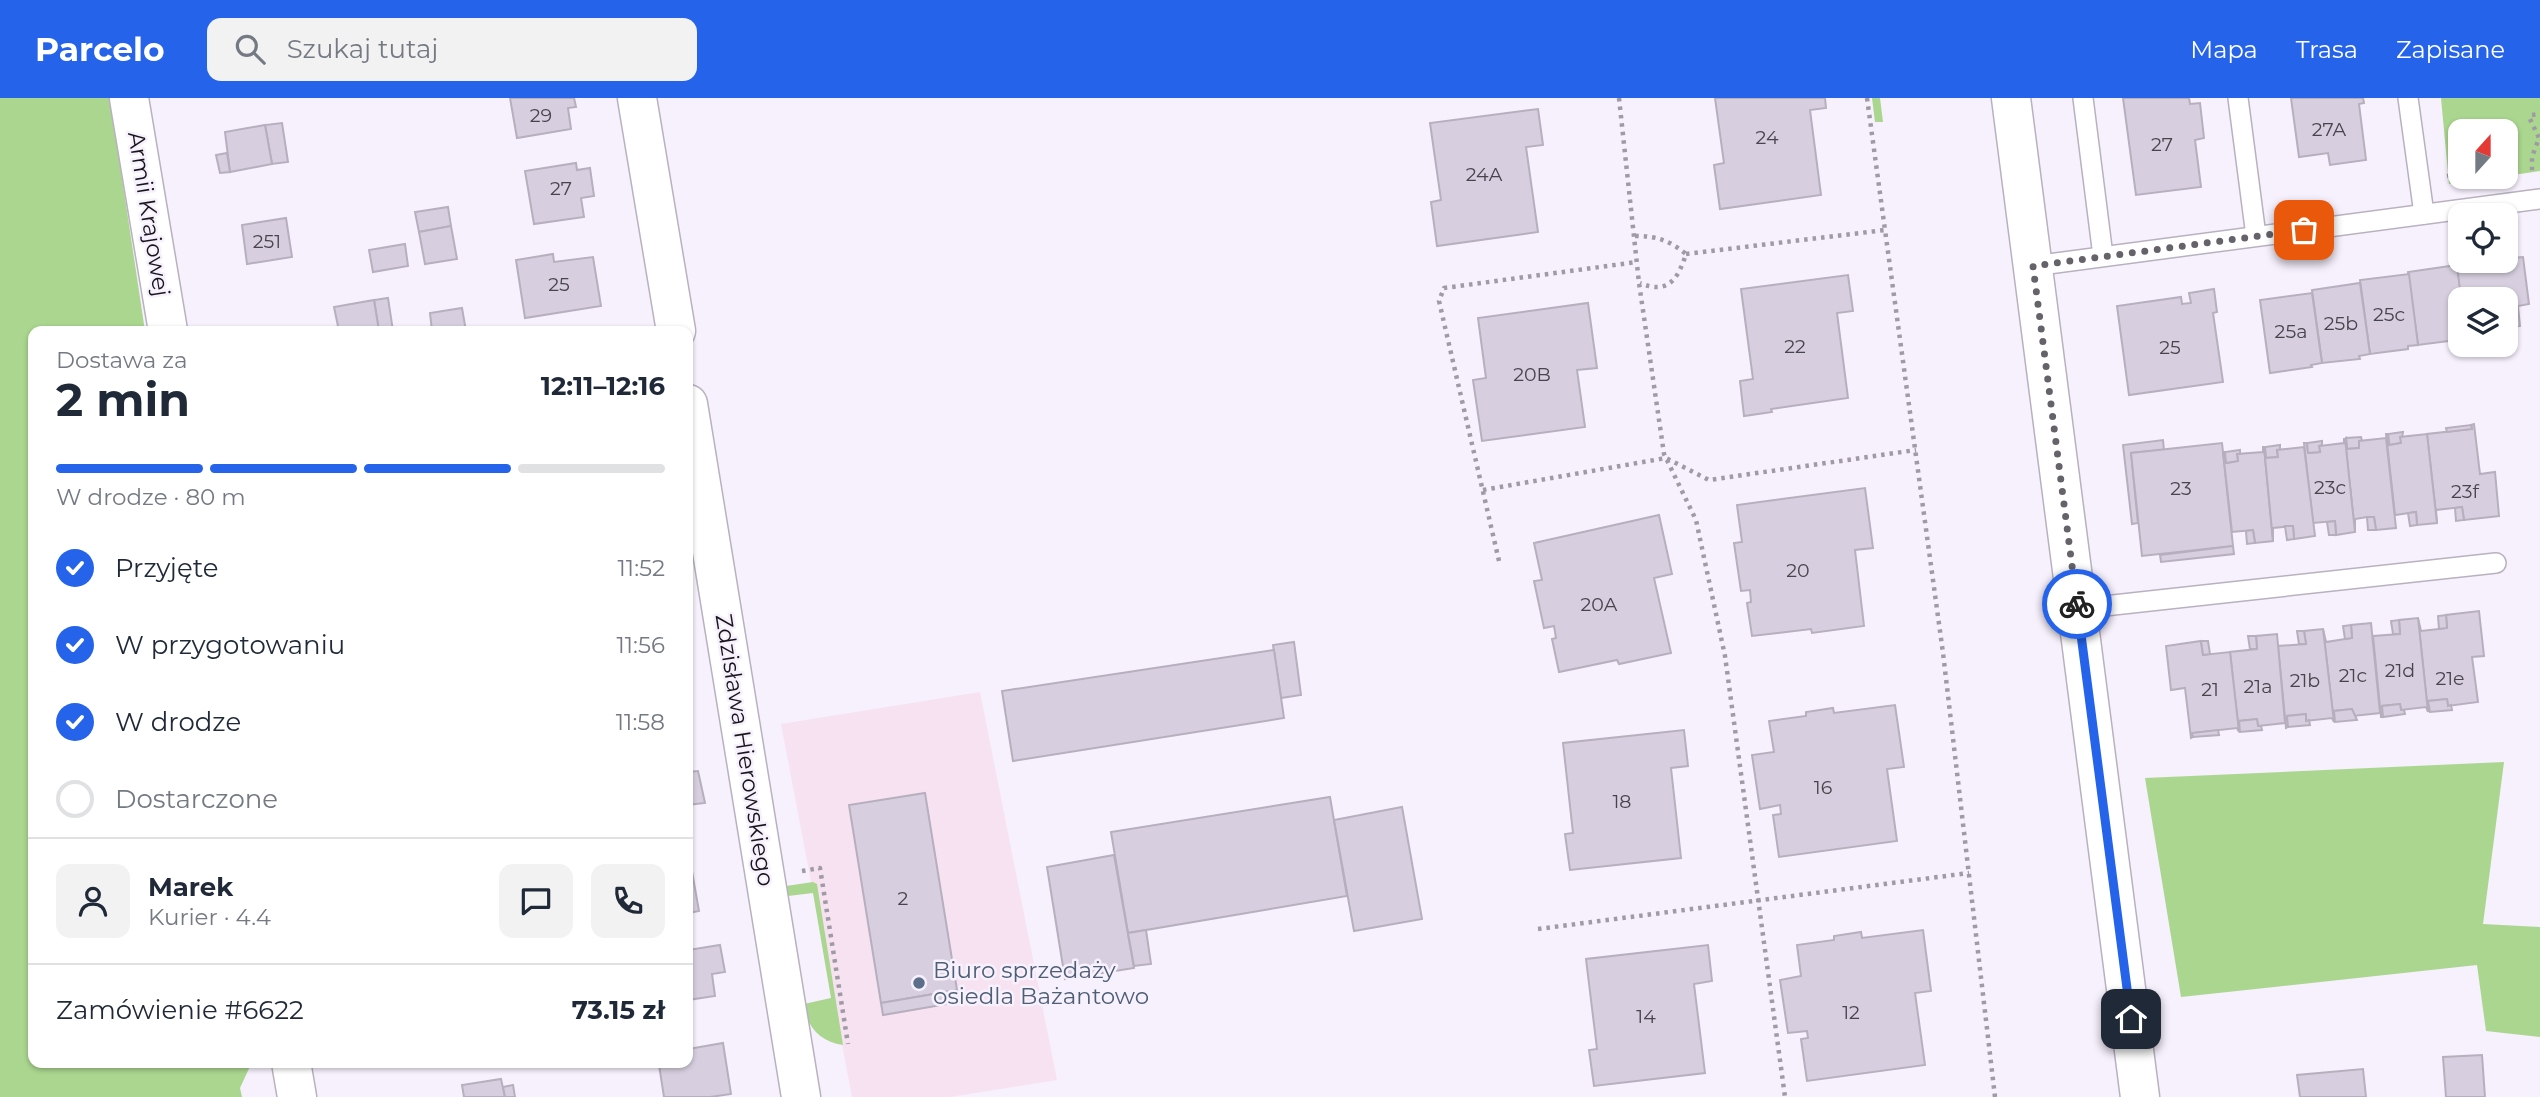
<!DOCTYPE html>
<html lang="pl">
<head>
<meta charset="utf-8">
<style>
	body { margin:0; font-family:Montserrat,sans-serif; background:#f2f2f3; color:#1f2937; height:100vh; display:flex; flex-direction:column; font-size:26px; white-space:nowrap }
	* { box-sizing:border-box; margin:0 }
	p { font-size:23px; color:#747a83 }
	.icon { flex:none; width:38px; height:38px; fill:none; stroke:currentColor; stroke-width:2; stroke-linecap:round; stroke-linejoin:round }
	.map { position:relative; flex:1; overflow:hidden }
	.drawer { position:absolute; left:28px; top:228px; width:665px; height:742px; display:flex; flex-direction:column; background:#fff; border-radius:14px; box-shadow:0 2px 5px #0004 }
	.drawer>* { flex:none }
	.needle { width:46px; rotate:21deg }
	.fabs { position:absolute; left:2448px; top:21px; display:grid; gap:14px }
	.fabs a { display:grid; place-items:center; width:70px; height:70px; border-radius:14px; background:#fff; box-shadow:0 2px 5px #0004; font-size:35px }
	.pin { position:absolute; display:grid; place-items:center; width:60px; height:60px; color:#fff; margin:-30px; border-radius:14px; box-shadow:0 4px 10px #0006 }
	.courier { position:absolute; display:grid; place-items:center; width:70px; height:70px; margin:-35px; border:5px solid #2563eb; border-radius:50%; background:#fff; color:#222; box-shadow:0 2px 9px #0007 }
	.headline em { font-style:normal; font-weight:700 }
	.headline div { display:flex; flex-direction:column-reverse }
	.headline { display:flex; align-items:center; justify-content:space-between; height:119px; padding:0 28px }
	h1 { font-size:46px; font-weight:700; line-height:52px }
	.bar { display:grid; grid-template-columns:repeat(4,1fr); gap:10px 7px; align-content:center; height:84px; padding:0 28px }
	.bar i { height:9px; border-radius:5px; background:#e0e1e3 }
	.bar .active { background:#2563eb }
	.bar p { grid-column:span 4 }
	.line { display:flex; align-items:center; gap:18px; padding:0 28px; border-top:2px solid #e0e1e3 }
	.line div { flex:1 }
	.round { display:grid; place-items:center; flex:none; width:74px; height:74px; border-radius:14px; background:#f2f2f3 }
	ol { padding:0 28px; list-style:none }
	li { display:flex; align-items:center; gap:21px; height:77px }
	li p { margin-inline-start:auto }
	li .icon { padding:7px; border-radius:50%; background:#2563eb; color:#fff; stroke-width:4 }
	li:last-child { color:#747a83 }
	li i { width:38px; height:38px; border:4px solid #e0e1e3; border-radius:50% }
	header { display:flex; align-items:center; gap:42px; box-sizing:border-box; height:98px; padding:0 35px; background:#2563eb; color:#fff }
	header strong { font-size:33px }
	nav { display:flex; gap:38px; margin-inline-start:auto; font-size:24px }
	.search { width:490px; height:63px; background:#f2f2f3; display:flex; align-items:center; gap:18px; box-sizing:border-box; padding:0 24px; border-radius:14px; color:#747a83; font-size:26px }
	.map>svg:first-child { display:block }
	.commercial { fill:#f7e2f2 }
	.green { fill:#aad68f }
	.building { fill:#d7cfdf; stroke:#b7afbe; stroke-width:2 }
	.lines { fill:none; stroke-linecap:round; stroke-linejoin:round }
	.lane-casing { stroke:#b9b1c0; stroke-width:22 }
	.street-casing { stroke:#b9b1c0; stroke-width:41 }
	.secondary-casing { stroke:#b9b1c0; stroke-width:41 }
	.path { stroke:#a09aa4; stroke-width:4.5; stroke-dasharray:3.5 5; stroke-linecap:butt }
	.lane { stroke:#fff; stroke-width:19 }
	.street { stroke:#fff; stroke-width:38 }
	.secondary { stroke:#fff; stroke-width:38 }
	.done { stroke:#666269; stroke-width:7; stroke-dasharray:0 12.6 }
	.route { stroke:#2563eb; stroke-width:9 }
	.service-dot { fill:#5c6f8a; stroke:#f7f0fd; stroke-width:2.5 }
	.labels { text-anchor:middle; stroke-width:5; stroke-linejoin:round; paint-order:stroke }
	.number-label { font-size:19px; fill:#48444b }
	.street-label { font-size:23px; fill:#18151a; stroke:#f7f0fd }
	.service-label { font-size:23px; fill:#4e5e75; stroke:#f7f0fd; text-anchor:start }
</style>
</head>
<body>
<header>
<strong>Parcelo</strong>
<div class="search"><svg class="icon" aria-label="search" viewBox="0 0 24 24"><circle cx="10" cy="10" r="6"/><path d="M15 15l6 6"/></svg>Szukaj tutaj</div>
<nav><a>Mapa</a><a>Trasa</a><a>Zapisane</a></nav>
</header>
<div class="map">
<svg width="2540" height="999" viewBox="0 0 2540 999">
	<rect width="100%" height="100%" fill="#f7f0fd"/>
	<path class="commercial" d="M980,594L1057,982L950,999H852L781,626Z"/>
	<g class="green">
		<path d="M0,0H110L145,233H33V964H252L240,990L242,999H0Z"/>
		<path d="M1872,0H1880L1883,24H1875Z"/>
		<path d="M2441,0H2540V73L2506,78V33H2460V79H2500L2449,86Z"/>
		<path d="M2504,664L2483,826L2540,829V939L2486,933L2477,867L2181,899L2145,680Z"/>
		<path d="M813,784L817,786L843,947C821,944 806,929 804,906L831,900L813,795L788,798L786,788Z"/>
	</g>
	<g class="building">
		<path d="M510,0H574L576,9L568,10L571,31L517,40Z"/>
		<path d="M1715,0H1825L1826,10L1810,12L1821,97L1720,111L1714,67L1724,65Z"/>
		<path d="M2123,0H2189L2190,6L2200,5L2204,40L2195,42L2201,89L2136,97Z"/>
		<path d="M2291,0H2363L2364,5L2359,6L2366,62L2330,67L2328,55L2299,59Z"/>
		<path d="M1538,11L1543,47L1526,49L1538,134L1437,148L1431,104L1441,102L1430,25Z"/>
		<path d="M282,25L288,64L272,66L265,27Z"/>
		<path d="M265,27L272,66L230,74L225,34Z"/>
		<path d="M227,55L230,74L220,75L216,57Z"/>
		<path d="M576,65L577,72L590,70L594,98L581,100L584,119L534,126L525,73Z"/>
		<path d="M448,109L451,128L419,134L415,114Z"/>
		<path d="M286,120L292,159L247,166L242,127Z"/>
		<path d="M451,128L457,161L425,166L419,134Z"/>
		<path d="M405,146L408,168L373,174L369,152Z"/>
		<path d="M553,156L554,164L593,159L601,208L525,220L516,162Z"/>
		<path d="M2512,157V160L2523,159L2529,206L2518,208L2520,228L2507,230L2506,232V201H2461L2456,164L2506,163V158Z"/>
		<path d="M2457,167L2461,201L2460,239H2456V242L2418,247L2408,174Z"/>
		<path d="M2409,176L2418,247L2408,248V251L2370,256L2360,182Z"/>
		<path d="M1848,177L1853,213L1837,215L1848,300L1771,311L1772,314L1744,318L1740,283L1753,281L1741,191Z"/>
		<path d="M2360,185L2370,256L2359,258L2360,261L2322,265L2312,192Z"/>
		<path d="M2214,191L2217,214L2213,215L2223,284L2129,297L2117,208L2181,199L2182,206L2191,205L2189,195Z"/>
		<path d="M2312,195L2322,265L2311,267L2312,269L2270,275L2260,202Z"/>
		<path d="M388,200L393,233H379L374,202Z"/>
		<path d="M374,202L379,233H339L334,209Z"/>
		<path d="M1588,205L1597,270L1577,272L1585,329L1482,343L1473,282L1486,280L1478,220Z"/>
		<path d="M462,210L466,233H432L430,215Z"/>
		<path d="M2474,326L2480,376L2495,374L2499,418L2464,422L2462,409L2436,412L2437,425L2427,336L2472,331L2471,327Z"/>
		<path d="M2471,327L2472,331L2447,334L2446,330Z"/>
		<path d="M2403,334L2401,345L2389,347L2388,336Z"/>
		<path d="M2386,336H2388L2389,347L2401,345L2400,339L2427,336L2437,425L2417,427L2416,414L2395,417Z"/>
		<path d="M2361,339L2362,343H2359V350L2347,351L2346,340Z"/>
		<path d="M2346,340L2347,351L2359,350V343L2386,340L2396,430L2376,432L2374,419H2367L2355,421V434L2345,341Z"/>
		<path d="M2344,341H2345L2355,434L2336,437L2335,423L2313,425L2304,345H2307L2308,355L2320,354L2319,348L2344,345Z"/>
		<path d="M2163,342L2164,352L2131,355L2138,425L2132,426L2123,347Z"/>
		<path d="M2322,343V347L2319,348L2320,354L2308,355L2307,345Z"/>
		<path d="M2222,345L2233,448L2142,458L2131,355Z"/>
		<path d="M2280,347V352H2277L2278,359L2266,360L2265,349Z"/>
		<path d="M2263,349H2264L2273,443L2255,445L2253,432L2232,434L2223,354H2225L2226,365L2238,363L2237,356L2263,354Z"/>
		<path d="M2264,349L2266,360L2278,359L2277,352L2304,349L2315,438L2294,441L2293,428L2273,430V443Z"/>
		<path d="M2240,352V356H2237L2238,363L2226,365L2225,354Z"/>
		<path d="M1865,390L1873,450L1855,452L1864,528L1812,535L1811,531L1752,538L1747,505L1751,504L1750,492L1741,493L1734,445L1742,444L1737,407Z"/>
		<path d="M2462,409L2464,422L2456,423L2455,410Z"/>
		<path d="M2416,414L2417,427L2410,428L2408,415Z"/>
		<path d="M1659,417L1672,476L1654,480L1671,555L1619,566L1617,562L1559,574L1552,541L1556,540L1554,528L1544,530L1534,483L1542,482L1534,445Z"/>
		<path d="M2367,419H2374L2376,432H2368Z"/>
		<path d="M2335,423L2336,437H2329L2327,424Z"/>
		<path d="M2285,428H2293L2294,441L2287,442Z"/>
		<path d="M2253,432L2255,445L2247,446L2246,433Z"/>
		<path d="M2233,448L2234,456L2161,464L2160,457Z"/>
		<path d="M2479,513L2484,558L2472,559L2478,604L2448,608L2447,601L2428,603V614L2418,520L2421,533L2439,531L2447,530L2446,517Z"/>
		<path d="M2446,517L2447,530L2439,531L2438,518Z"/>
		<path d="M2418,520L2428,614L2426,609L2401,612L2400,606L2382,608L2383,619H2381L2373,538L2400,536L2399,522Z"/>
		<path d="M2399,522L2400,536H2393L2391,523Z"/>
		<path d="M2371,525L2380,615L2353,618L2352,611L2334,613V624L2323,531L2326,544L2345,541L2352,540L2351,527Z"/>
		<path d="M2351,527L2352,540L2345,541L2343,528Z"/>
		<path d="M2323,531L2334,624L2332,620L2306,623V616L2287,618L2288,629L2286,630L2278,548L2306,546L2304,533Z"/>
		<path d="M2297,533H2304L2306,546H2299Z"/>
		<path d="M2277,536L2285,625L2258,628L2257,621L2239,623V634L2230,554L2257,551L2256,538Z"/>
		<path d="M2248,538H2256L2257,551H2250Z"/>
		<path d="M2201,543L2203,557L2230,554L2239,634L2237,630L2192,635L2193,639L2191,640L2185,590L2171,592L2166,548Z"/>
		<path d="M2201,543H2208L2210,556L2203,557Z"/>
		<path d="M1294,544L1301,597L1281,600L1273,547Z"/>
		<path d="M1274,552L1284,620L1013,663L1002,593Z"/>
		<path d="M2447,601L2448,608L2451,607L2452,612L2430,614L2428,603Z"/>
		<path d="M2400,606L2401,612H2404L2405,616L2383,619L2382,608Z"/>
		<path d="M1895,607L1904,669L1887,671L1897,743L1779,759L1773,717L1781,716L1780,707L1760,711L1752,657L1774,654L1769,623L1806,618V614L1833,610L1834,615Z"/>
		<path d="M2352,611L2357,622L2335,624L2334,613Z"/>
		<path d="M2306,616V623L2309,622L2310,627L2288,629L2287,618Z"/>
		<path d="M2257,621L2258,628H2261L2262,632L2240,634L2239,623Z"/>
		<path d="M1684,632L1688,668L1671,670L1681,760L1570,772L1565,736L1573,735L1563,645Z"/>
		<path d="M2218,632L2219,637L2193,639L2192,635Z"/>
		<path d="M698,673L705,705L688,707V674Z"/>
		<path d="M925,695L957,892L881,905L849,707Z"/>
		<path d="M1330,699L1347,798L1128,835L1111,734Z"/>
		<path d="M1402,709L1422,821L1354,833L1334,722Z"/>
		<path d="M1114,757L1134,870L1065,881L1047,769Z"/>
		<path d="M688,762H690L699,813L688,815Z"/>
		<path d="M1146,832L1151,866L1134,868L1128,835Z"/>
		<path d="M1923,832L1931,893L1915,895L1925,967L1807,983L1801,941L1808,940L1807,933L1788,935L1780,882L1801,878L1797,847L1834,842V838L1861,834L1862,840Z"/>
		<path d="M720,847L725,874L712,876L715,898L688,902V852Z"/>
		<path d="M1708,847L1712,883L1694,886L1705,975L1594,988L1589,952L1597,951L1586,861Z"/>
		<path d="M957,892L959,904L883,917L881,905Z"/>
		<path d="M723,945L731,996L710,999H664L659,967L688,964V951Z"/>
		<path d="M2482,957L2485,999H2446L2443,959Z"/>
		<path d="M2363,971L2366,999H2300L2297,977Z"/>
		<path d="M501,981L505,999H464L462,987Z"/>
		<path d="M513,987L515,999H505L503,989Z"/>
	</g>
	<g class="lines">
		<g class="lane-casing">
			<g id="lane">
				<path d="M2083,0L2103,158"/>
				<path d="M2238,0L2256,138"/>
				<path d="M2408,0L2424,116"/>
				<path d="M2033,168L2540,101"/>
				<path d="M2077,511L2496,465"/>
			</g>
		</g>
		<g class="street-casing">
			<g id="street">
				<path d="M637,0L676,233"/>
				<path d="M2011,0L2140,999"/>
				<path d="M688,306L801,999"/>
			</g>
		</g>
		<g class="secondary-casing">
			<g id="secondary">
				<path d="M129,0L168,233"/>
				<path d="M291,964L297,999"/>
			</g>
		</g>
		<g class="path">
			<path d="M1619,0L1639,185L1664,356L1696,422L1725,558L1785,999"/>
			<path d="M1867,0L1885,132"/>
			<path d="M2532,17L2540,16"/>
			<path d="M2530,21L2539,40L2532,59V73"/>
			<path d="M2481,33V32"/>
			<path d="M2447,78L2460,76"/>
			<path d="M1635,138C1656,138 1669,142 1686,156C1678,181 1668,197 1640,185"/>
			<path d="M1686,156L1885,132L1943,555L1995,999"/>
			<path d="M1483,392L1666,360L1709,382L1916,352"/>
			<path d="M1499,463L1439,203L1444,190L1637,164"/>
			<path d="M802,773L820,770L848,946"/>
			<path d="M1538,831L1969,775"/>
		</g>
		<use href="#lane" class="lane"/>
		<use href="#street" class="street"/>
		<use href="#secondary" class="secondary"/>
	</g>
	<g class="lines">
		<path class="done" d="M2077,506L2033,168L2304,132"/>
		<path class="route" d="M2077,506L2131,921"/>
	</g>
	<circle class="service-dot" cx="919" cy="885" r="7"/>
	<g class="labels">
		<g class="number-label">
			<text x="541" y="24">29</text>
			<text x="2329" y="38">27A</text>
			<text x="1767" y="46">24</text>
			<text x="2162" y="53">27</text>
			<text x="1484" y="83">24A</text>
			<text x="561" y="97">27</text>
			<text x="267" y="150">251</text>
			<text x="559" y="193">25</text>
			<text x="2389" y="223">25c</text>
			<text x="2341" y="232">25b</text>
			<text x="2291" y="240">25a</text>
			<text x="1795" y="255">22</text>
			<text x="2170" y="256">25</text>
			<text x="1532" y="283">20B</text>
			<text x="2330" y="396">23c</text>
			<text x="2181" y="397">23</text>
			<text x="2465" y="400">23f</text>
			<text x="1798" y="479">20</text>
			<text x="1599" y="513">20A</text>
			<text x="2400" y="579">21d</text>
			<text x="2353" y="584">21c</text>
			<text x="2450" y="587">21e</text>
			<text x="2305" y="589">21b</text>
			<text x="2258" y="595">21a</text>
			<text x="2210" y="598">21</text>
			<text x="1823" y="696">16</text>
			<text x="1622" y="710">18</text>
			<text x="903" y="807">2</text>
			<text x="1851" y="921">12</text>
			<text x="1646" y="925">14</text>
		</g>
		<g class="street-label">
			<text transform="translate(149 116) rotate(81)" y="8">Armii Krajowej</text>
			<text transform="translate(745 652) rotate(81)" y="8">Zdzisława Hierowskiego</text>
		</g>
		<g class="service-label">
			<text x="933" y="880">Biuro sprzedaży<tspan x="933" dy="26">osiedla Bażantowo</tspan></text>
		</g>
	</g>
</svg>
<div class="fabs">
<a><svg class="needle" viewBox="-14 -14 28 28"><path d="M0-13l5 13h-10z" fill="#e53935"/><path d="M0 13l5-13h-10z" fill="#747a83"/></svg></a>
<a><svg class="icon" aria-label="locate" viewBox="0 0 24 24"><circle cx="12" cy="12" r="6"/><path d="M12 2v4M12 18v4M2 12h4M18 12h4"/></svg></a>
<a><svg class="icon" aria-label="layers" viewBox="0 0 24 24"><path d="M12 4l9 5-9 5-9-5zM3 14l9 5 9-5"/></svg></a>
</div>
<div class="pin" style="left:2304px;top:132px;background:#ea580c"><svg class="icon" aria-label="bag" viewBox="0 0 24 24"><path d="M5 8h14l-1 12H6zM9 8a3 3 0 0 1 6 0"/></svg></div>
<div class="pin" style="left:2131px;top:921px;background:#1f2937"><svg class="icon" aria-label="home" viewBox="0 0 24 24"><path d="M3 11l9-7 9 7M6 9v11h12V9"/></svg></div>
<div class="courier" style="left:2077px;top:506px"><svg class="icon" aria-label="bike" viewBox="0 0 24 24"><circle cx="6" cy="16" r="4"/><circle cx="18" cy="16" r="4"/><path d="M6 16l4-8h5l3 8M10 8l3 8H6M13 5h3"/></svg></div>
<section class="drawer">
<div class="headline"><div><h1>2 min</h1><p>Dostawa za</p></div><em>12:11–12:16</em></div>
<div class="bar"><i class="active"></i><i class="active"></i><i class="active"></i><i></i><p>W drodze · 80 m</p></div>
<ol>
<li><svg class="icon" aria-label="check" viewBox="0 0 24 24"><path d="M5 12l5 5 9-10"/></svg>Przyjęte<p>11:52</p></li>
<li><svg class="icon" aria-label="check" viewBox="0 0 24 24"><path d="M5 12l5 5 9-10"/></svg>W przygotowaniu<p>11:56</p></li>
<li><svg class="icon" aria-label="check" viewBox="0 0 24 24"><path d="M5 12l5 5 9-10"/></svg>W drodze<p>11:58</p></li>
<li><i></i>Dostarczone</li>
</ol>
<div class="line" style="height:126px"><a class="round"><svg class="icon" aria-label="person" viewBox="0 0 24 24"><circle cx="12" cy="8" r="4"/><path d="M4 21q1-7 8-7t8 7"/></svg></a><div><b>Marek</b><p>Kurier · 4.4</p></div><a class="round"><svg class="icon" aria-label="chat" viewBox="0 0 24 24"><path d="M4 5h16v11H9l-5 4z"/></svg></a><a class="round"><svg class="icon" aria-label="phone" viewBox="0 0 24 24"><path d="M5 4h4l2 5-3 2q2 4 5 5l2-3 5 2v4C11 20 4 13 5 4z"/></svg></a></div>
<div class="line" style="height:91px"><div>Zamówienie #6622</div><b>73.15 zł</b></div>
</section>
</div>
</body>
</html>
